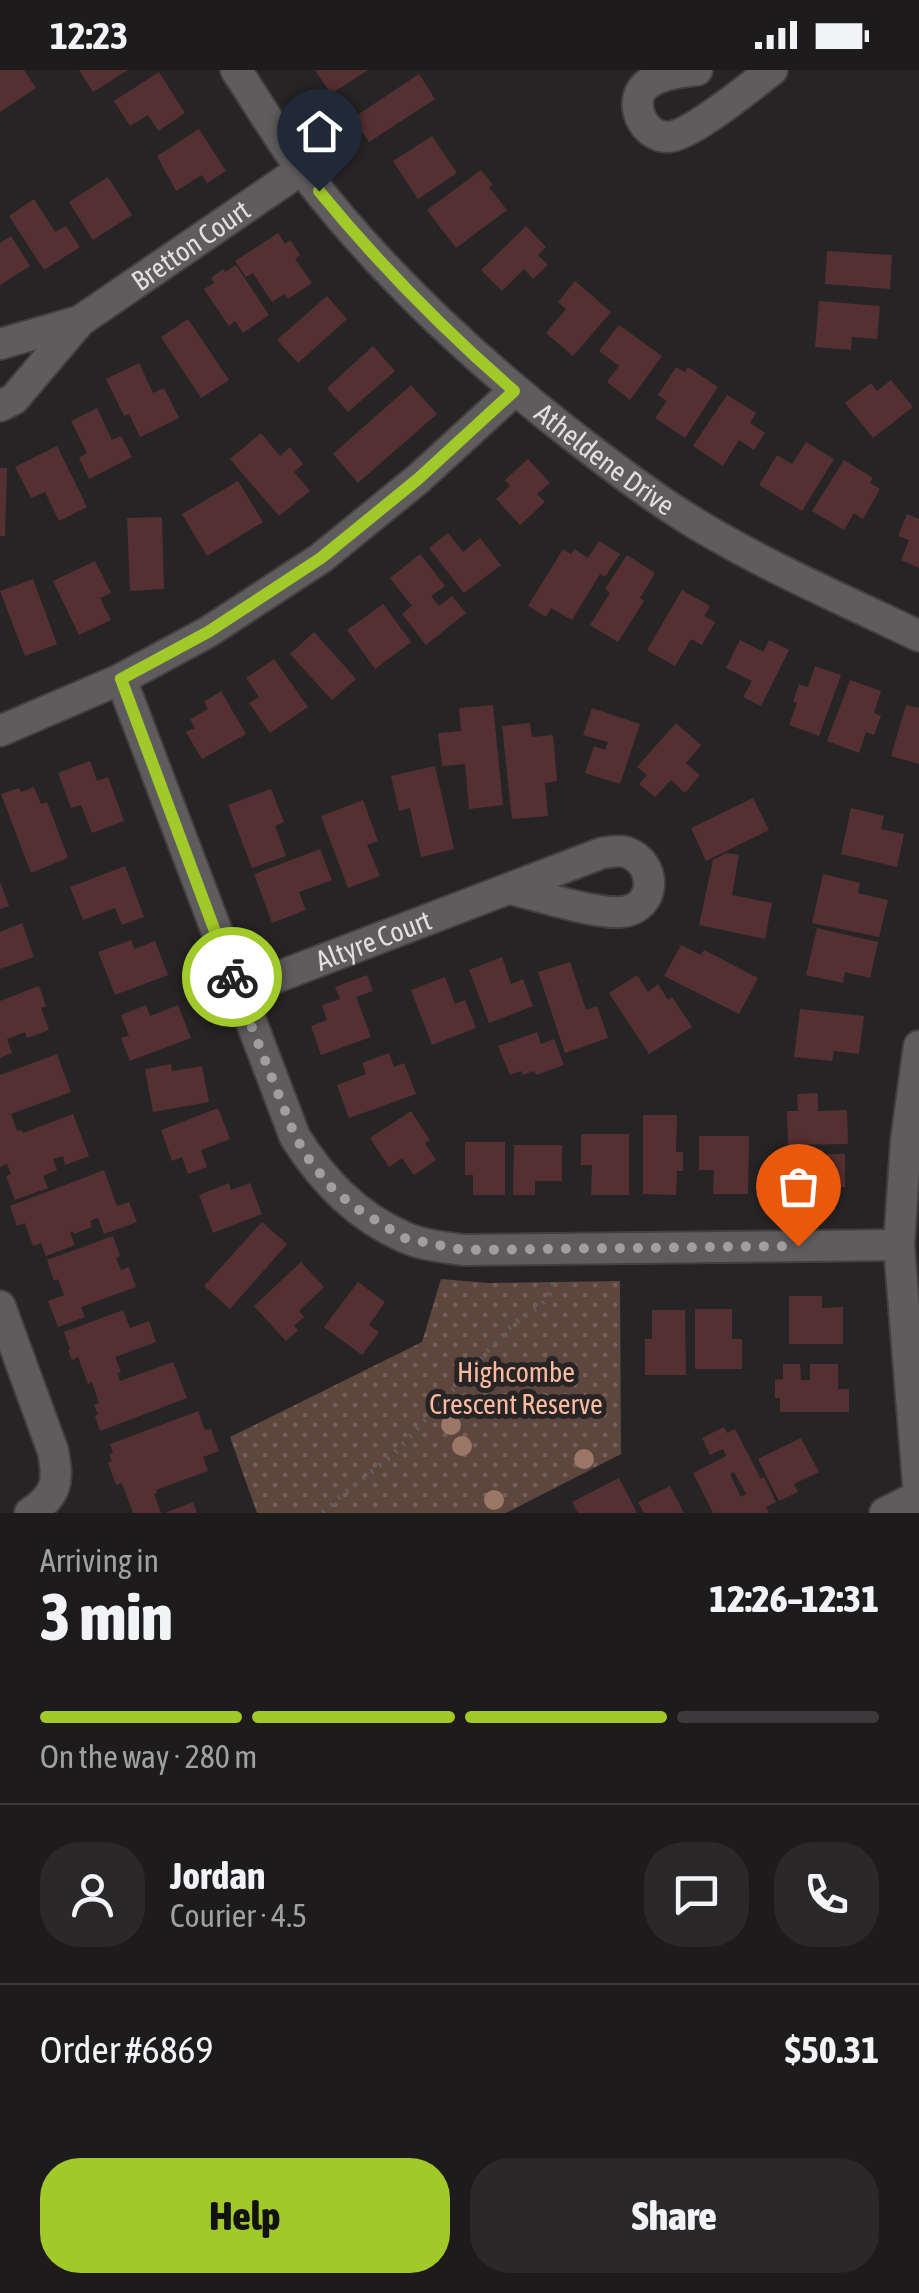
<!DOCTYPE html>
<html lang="en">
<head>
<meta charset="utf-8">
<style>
	body { margin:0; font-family:"Asap Condensed",sans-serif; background:#2a2829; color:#f1f3f6; height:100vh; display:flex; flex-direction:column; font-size:38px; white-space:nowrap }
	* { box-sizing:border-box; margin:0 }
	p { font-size:32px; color:#a0a1a3 }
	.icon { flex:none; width:55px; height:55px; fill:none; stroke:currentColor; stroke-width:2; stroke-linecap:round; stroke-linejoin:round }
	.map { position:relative; height:1443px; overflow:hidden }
	.drawer { display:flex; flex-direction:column; background:#1d1b1c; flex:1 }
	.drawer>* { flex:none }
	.pin { position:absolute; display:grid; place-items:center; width:85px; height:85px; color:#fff; margin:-102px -42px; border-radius:50% 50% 50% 0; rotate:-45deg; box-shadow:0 0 10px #0007 }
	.pin .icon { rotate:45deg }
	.courier { position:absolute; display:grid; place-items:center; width:100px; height:100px; margin:-50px; border:8px solid #a1c929; border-radius:50%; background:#fff; color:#222; box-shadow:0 2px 12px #0007 }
	.head em { font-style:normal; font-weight:800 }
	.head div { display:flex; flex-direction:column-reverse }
	.head { display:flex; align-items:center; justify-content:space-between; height:170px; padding:0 40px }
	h1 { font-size:65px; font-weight:800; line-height:75px }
	.bar { display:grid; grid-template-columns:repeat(4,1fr); gap:15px 10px; align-content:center; height:120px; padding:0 40px }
	.bar i { height:12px; border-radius:8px; background:#3b393b }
	.bar .current { background:#a1c929 }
	.bar p { grid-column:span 4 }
	.line { display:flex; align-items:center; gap:25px; padding:0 40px; border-top:2px solid #3b393b }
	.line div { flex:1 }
	.round { display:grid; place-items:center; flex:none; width:105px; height:105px; border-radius:40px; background:#2a2829 }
	.button { display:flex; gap:20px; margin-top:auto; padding:20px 40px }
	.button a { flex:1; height:115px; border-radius:40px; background:#a1c929; color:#111; font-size:40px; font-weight:800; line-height:115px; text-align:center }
	.button a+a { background:#2a2829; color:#f1f3f6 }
	.status { display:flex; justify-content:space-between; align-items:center; height:70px; padding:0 50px; background:#1d1b1c; direction:ltr }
	.status svg { height:28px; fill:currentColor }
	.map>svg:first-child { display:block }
	.park { fill:url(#park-dots) }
	.building { fill:#553032; fill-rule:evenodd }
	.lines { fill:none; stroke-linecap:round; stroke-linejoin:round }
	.minor-casing { stroke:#423f40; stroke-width:34 }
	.path { stroke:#615e5f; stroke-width:5; stroke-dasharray:2.5 8; stroke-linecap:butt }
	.minor { stroke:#5f5c5e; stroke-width:30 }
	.tree { fill:#9c7768 }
	.done { stroke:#a09e9f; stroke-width:10; stroke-dasharray:0 18 }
	.route { stroke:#a1c929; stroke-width:12 }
	.labels { text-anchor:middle; stroke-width:10; stroke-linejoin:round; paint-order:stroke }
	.street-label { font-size:28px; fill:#e1dfe0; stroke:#272425 }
	.park-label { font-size:28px; fill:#fcbb9f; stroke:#272425 }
</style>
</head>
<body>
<div class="status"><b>12:23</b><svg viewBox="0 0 49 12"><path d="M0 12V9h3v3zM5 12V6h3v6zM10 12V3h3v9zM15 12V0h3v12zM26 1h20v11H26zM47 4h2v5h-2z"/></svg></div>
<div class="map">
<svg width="919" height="1443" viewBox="0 0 919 1443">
	<defs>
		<pattern id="park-dots" width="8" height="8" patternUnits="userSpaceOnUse" patternTransform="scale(2.5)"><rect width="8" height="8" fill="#5d463d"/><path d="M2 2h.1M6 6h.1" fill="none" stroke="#746059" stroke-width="1.8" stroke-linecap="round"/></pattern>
	</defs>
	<rect width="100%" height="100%" fill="#272425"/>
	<path class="park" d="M441,1209L488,1213L620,1211L621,1384L506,1443H257L230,1367L422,1272Z"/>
	<g class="building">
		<path d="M0,0H24L36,18L0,42Z"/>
		<path d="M79,0H128L93,22Z"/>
		<path d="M315,0H368L331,24Z"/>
		<path d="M159,2L185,43L158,61L148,45L130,56L114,31Z"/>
		<path d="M419,4L435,29L369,72L353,48Z"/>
		<path d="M199,59L226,101L207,113L202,105L176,121L157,86Z"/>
		<path d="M432,66L457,103L418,129L393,91Z"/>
		<path d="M481,100L493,115L489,117L507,140L456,178L427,140Z"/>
		<path d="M108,107L132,145L93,170L69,132Z"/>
		<path d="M34,129L55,162L66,156L80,177L44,200L9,146Z"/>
		<path d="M526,156L546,177L538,185L548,195L533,209L524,199L502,221L481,200Z"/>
		<path d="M278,163L285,174L290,170L300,185L295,189L312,213L288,229L284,224L272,232L253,203L246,207L235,191Z"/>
		<path d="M11,166L30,196L0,215V173Z"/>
		<path d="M827,181L892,185L890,219L825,214Z"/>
		<path d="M236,195L269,245L243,263L235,251L229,256L204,219L214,213L211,208L223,199L225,202Z"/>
		<path d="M575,211L611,242L573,286L546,263L566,239L558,232Z"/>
		<path d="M327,226L347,249L298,293L277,270Z"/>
		<path d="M819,231L880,236L877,269L852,267L851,280L815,277Z"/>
		<path d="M188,249L229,310L201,328L161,267Z"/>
		<path d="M619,255L662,286L630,330L607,312L619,296L599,281Z"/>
		<path d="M373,276L395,301L348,342L327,318Z"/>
		<path d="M139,293L153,323L164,318L179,348L140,367L129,344L124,346L106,309Z"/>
		<path d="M676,297L685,302L688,297L718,317L685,368L655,348L667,331L658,325Z"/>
		<path d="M891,310L913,337L873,368L845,333L871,313L877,321Z"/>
		<path d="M411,315L437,344L358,413L333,384Z"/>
		<path d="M727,325L756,343L750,353L765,363L754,380L739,370L723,396L693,376Z"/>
		<path d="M97,338L112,370L121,366L132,387L89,409L79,388L87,383L71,351Z"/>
		<path d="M261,363L280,386L290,377L303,394L294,402L310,421L279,446L230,389Z"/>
		<path d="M806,372L834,389L802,441L759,415L777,385L792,394Z"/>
		<path d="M57,376L87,437L59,451L45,422L31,428L15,397Z"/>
		<path d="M528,389L550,413L537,424L545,432L520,455L496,429L510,416L505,410Z"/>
		<path d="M844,390L873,408L870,413L880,419L863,449L854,443L844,460L812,441Z"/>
		<path d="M0,398H7L5,466H0Z"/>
		<path d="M238,411L263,452L207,486L182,444Z"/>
		<path d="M907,444L919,449V498L901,490L909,470L898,466Z"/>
		<path d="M162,447L164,519L130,521L127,448Z"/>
		<path d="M448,463L463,482L480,468L501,495L464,523L429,478Z"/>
		<path d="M599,471L620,484L605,507L600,504L572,550L551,538L546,547L528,536L563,479L571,484L574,479L588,488Z"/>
		<path d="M420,484L445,516L431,526L439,536L452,526L466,543L426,575L402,544L412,536L390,508Z"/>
		<path d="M627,485L655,503L640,528L644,531L618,572L590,555L610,523L605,519Z"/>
		<path d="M95,491L111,523L100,528L111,550L79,565L53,511Z"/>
		<path d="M33,509L57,574L25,586L0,521Z"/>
		<path d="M682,520L710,536L704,546L715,552L702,575L691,569L675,596L647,580Z"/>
		<path d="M383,534L411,572L375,599L347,560Z"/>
		<path d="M314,562L356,609L332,630L290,584Z"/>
		<path d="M740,570L763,582L769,570L789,580L761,636L743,627L752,611L726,598Z"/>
		<path d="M274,589L308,637L270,663L249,633L259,627L246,608Z"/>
		<path d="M815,596L841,605L819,666L789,655L797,633L793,632L799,614L808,617Z"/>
		<path d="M850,610L881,621L874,643L881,646L874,665L866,662L859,683L827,671Z"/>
		<path d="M221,621L246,664L202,689L186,662L195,658L190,649L208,639L204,632Z"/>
		<path d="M493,635L503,735L469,739L465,694L442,696L438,663L461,661L459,638Z"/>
		<path d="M906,635L919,638V694L891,686Z"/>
		<path d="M592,638L640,654L620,714L585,703L594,676L605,680L608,672L583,665Z"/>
		<path d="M530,653L532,667L553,665L557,711L545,713L548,746L512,749L502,656Z"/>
		<path d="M676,653L701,675L686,693L700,705L685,723L671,710L655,727L639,714L647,705L637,697Z"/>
		<path d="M90,691L97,711L108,707L124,751L92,763L81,735L71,738L58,703Z"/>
		<path d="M435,696L454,779L421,787L410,738L399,741L391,706Z"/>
		<path d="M34,717L41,734L47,732L68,788L31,803L1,724L19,718L21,722Z"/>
		<path d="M271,719L284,752L275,756L286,786L252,798L228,735Z"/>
		<path d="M753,728L769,760L706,791L691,758Z"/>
		<path d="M363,730L378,771L367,775L380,806L348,818L321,746Z"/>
		<path d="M851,738L884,746L881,759L904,764L897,797L841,784Z"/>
		<path d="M320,779L332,810L299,822L306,840L272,853L254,804Z"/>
		<path d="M726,783L739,785L732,825L772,833L765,869L699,855L713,790Z"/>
		<path d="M125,796L144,847L122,855L115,838L83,850L70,817Z"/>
		<path d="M823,804L860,813L858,823L888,830L879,867L812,853Z"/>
		<path d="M0,812L9,836L0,839Z"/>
		<path d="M22,853L34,887L0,899V862Z"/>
		<path d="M817,858L878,872L870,908L845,902L843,913L806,905Z"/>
		<path d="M131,870L134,879L155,871L168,905L115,925L98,882Z"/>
		<path d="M681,875L701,885L704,880L758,908L739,944L664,906Z"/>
		<path d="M502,887L511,914L523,909L533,936L489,953L469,900Z"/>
		<path d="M570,892L586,940L597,936L608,968L565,983L538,902Z"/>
		<path d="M367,905L373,921L356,927L371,967L321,985L311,956L327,950L322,935L340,929L335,917Z"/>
		<path d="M637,905L648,922L658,914L668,930L672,927L692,957L649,984L609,923Z"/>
		<path d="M445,907L455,934L465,930L476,958L432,975L411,920Z"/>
		<path d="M39,916L46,936L41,938L49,960L27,968L25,962L7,969L12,983L0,988V931Z"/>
		<path d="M146,935L150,946L178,935L191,968L130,991L121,968L129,966L121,945Z"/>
		<path d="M800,939L864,946L859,984L834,981L832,991L794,987Z"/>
		<path d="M537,962L541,974L554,969L564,995L536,1005L534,1001L523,1005L521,1001L510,1005L498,976Z"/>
		<path d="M389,983L394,997L404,993L416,1024L349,1048L337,1015L366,1004L362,993Z"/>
		<path d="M57,984L71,1022L11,1044L17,1061L21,1060L23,1063L73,1044L89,1086L65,1095L63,1086L53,1089L57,1100L43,1106L48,1118L15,1130L6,1106L11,1104L7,1094L0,1097V1005Z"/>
		<path d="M171,994L172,1001L202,996L209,1032L153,1042L145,999Z"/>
		<path d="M818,1023V1041L847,1040L848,1074L788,1075L787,1041H798L797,1024Z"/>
		<path d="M218,1038L230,1069L201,1080L207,1097L188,1104L182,1087L172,1091L161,1060Z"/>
		<path d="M411,1041L430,1070L425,1073L436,1090L414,1105L402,1088L389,1097L370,1068Z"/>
		<path d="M643,1045H677L676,1082H683V1101H677L676,1125L643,1124Z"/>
		<path d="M581,1064H629V1125H591L592,1095H581Z"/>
		<path d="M699,1066H749L748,1124H713L714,1100H699Z"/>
		<path d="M465,1072H505V1125H473V1105H465Z"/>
		<path d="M514,1075H562V1111H535V1125H513Z"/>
		<path d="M845,1084V1117H825V1127L810,1128V1134H790V1085Z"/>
		<path d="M104,1100L117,1136L129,1132L137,1152L104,1164L98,1148L90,1151L92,1157L74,1164L73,1161L70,1162L75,1175L46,1186L41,1173L33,1176L25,1153L17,1156L10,1136Z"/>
		<path d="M229,1113L231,1120L250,1113L262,1144L213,1163L199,1125Z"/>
		<path d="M262,1152L287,1174L230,1239L204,1216Z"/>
		<path d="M113,1166L120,1186L116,1188L121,1200L129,1197L136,1217L81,1237L85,1247L58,1257L48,1231L64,1225L58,1209L54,1211L47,1190Z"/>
		<path d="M301,1192L324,1217L299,1241L304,1247L294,1256L298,1260L286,1271L254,1236Z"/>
		<path d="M358,1212L385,1232L369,1255L379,1262L362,1285L324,1257Z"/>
		<path d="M789,1226H822V1238L843,1237V1274H789Z"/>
		<path d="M695,1239H732V1269H742V1299H695Z"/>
		<path d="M123,1240L130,1258L149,1251L156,1272L115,1287L121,1302L117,1303L120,1311L173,1292L187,1328L100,1361L95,1346L98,1344L94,1335L99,1333L92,1312L88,1314L78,1287L72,1290L68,1280L70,1279L64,1262Z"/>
		<path d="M652,1240H685L686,1305H645V1269H652Z"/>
		<path d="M783,1294H800L801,1310H810V1294H838V1319H849V1342H780V1328H775V1310L783,1309Z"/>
		<path d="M198,1341L205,1360L211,1359L219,1381L203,1387L208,1401L156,1420L157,1423L154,1424L161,1443H133L122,1413L116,1415L108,1393L112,1391L109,1384L113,1383L110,1374Z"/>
		<path d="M724,1357L727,1363L735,1359L761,1409L764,1407L776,1432L766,1437L769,1443H713L693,1403L726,1386L723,1379L710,1385L702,1368ZM734,1402L746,1424L741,1427L730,1404Z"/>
		<path d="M801,1368L819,1402L794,1414L798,1422L779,1431L758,1389Z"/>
		<path d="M619,1408L637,1443H578L572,1432Z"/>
		<path d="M670,1416L684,1443H644L638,1432Z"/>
		<path d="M193,1432L197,1443H165Z"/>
	</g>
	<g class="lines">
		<g class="minor-casing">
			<g id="minor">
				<path id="s1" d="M236,0C258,33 279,69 303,101C381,203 477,292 578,370C622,404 667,438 715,465C781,503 850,533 919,566"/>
				<path d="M697,0C681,2 658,4 645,16C628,33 643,67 668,67C691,66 752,15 772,0"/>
				<path d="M0,274L80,251"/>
				<path id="s2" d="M0,336L14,329L80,251L302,99"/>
				<path d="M121,609L295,1067C322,1110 355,1145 402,1166C420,1175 443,1177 463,1180L899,1175"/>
				<path d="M0,661L121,609L208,562L321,488L418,409L514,321"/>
				<path id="s3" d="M238,922L602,783C610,782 619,780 626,782C658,793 657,839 621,842C595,844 539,826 511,819"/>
				<path d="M919,976L906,1071L899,1175L919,1425"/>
				<path d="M0,1236L53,1381C59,1412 57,1425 30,1443"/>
				<path d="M885,1443L919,1426"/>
			</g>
		</g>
		<path class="path" d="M323,1443L337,1429L394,1384L512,1255L542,1234L550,1223L555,1208"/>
		<use href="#minor" class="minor"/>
	</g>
	<g class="tree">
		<circle cx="451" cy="1355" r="10"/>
		<circle cx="462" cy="1376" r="10"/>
		<circle cx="584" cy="1389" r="10"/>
		<circle cx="494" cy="1430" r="10"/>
	</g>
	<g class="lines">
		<path class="done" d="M232,907L295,1066L310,1091L330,1116L353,1136L404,1168L463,1180L798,1176"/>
		<path class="route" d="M232,907L121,609L208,562L321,488L418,409L514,321C444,260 378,193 319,121"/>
	</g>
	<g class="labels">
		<g class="street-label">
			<text dy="10" stroke="none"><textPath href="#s2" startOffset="252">Bretton Court</textPath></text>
			<text dy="10" stroke="none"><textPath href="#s1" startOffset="540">Atheldene Drive</textPath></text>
			<text dy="10" stroke="none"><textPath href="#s3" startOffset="145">Altyre Court</textPath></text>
		</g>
		<g class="park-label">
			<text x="516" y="1312">Highcombe<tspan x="516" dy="32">Crescent Reserve</tspan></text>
		</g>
	</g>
</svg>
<div class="pin" style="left:798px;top:1176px;background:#ea580c"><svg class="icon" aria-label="bag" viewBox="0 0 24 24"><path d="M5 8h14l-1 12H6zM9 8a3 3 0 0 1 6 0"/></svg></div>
<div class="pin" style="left:319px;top:121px;background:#1f2937"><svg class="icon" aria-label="home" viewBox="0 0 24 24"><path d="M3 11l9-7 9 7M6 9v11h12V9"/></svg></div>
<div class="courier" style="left:232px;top:907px"><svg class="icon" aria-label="bike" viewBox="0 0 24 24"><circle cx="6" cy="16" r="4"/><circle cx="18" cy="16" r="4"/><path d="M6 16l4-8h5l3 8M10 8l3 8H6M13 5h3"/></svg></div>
</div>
<section class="drawer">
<div class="head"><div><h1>3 min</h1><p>Arriving in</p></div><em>12:26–12:31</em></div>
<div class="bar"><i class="current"></i><i class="current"></i><i class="current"></i><i></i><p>On the way · 280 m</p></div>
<div class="line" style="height:180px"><a class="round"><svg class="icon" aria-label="person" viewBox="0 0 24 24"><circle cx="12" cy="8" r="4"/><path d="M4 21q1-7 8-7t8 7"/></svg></a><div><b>Jordan</b><p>Courier · 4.5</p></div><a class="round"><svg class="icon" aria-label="chat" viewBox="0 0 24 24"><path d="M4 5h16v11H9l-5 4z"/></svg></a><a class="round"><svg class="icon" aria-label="phone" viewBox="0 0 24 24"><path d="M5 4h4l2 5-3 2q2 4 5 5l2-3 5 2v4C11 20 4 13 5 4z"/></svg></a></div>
<div class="line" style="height:130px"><div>Order #6869</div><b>$50.31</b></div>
<div class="button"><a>Help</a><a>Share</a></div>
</section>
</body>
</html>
